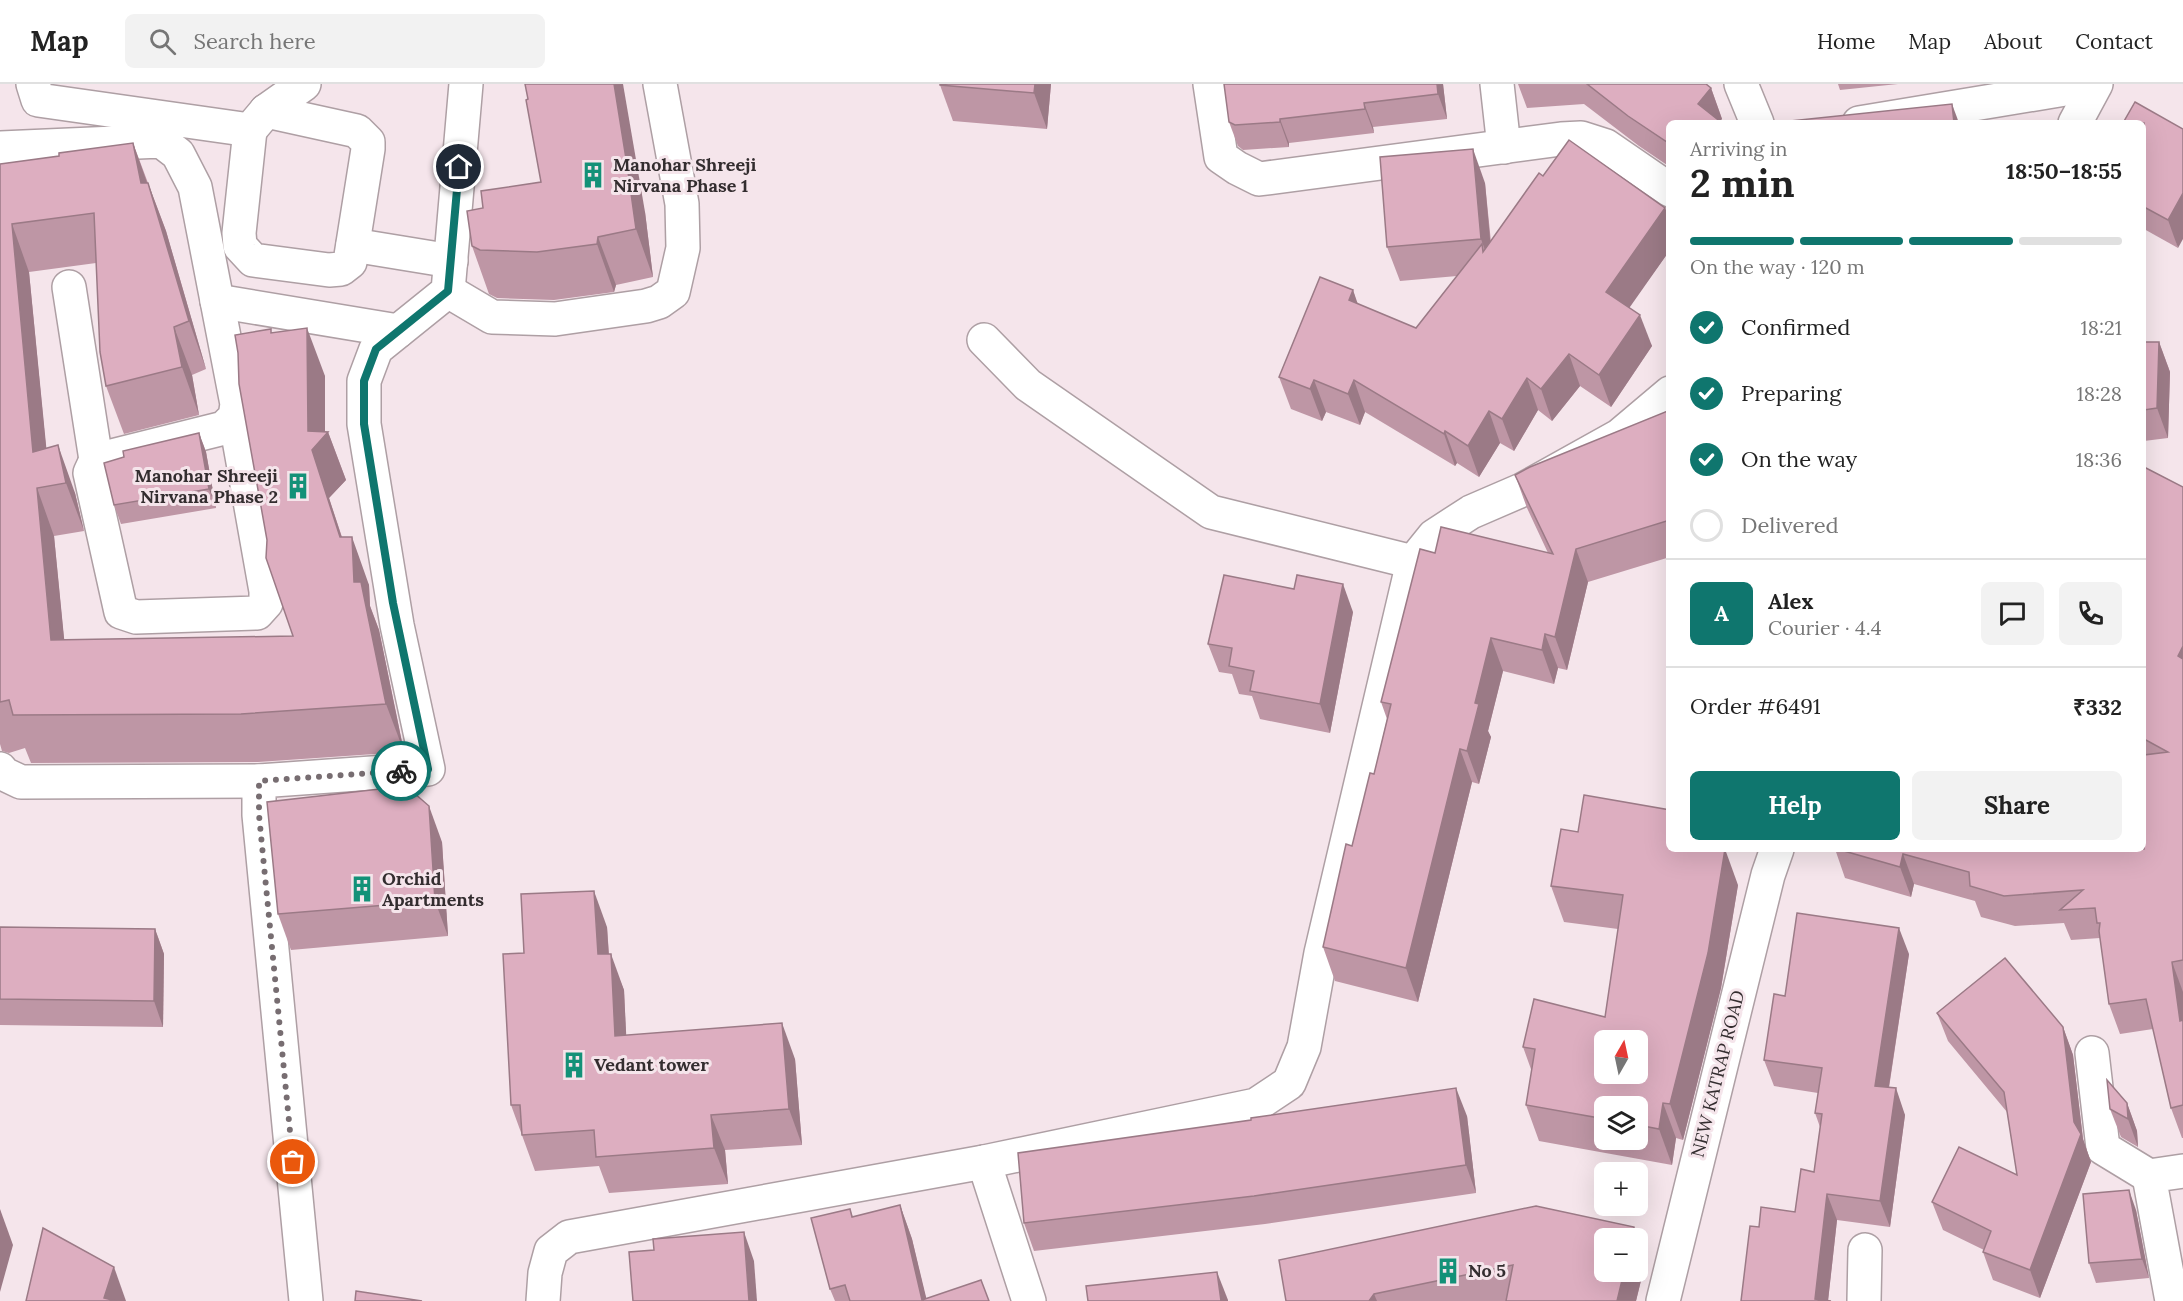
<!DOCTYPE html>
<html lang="en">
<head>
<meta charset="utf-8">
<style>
	body { margin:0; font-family:Lora,serif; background:#f2f2f2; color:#222; height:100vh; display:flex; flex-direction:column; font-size:22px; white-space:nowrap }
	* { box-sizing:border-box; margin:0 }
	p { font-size:20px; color:#767676 }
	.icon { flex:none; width:33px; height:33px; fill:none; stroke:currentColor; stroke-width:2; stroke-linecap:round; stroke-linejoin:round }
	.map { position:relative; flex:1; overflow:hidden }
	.drawer { position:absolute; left:1666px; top:36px; width:480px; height:732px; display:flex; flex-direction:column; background:#fff; border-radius:9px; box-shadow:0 6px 24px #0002 }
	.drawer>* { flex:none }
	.needle { width:39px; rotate:9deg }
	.tools { position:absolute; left:1594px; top:946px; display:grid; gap:12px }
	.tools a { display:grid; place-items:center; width:54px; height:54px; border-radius:9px; background:#fff; box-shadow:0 6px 24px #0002; font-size:30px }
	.pin { position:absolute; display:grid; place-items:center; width:51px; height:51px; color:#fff; margin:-26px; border:3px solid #fff; border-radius:50%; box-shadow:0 2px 6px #0007 }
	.courier { position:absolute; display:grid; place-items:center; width:60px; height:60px; margin:-30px; border:4px solid #0f766e; border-radius:50%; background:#fff; color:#222; box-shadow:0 2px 8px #0007 }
	.overview em { font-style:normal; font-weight:700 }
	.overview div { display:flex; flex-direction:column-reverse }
	.overview { display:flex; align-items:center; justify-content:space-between; height:102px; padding:0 24px }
	h1 { font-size:39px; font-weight:700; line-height:45px }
	.bar { display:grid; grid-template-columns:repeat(4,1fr); gap:9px 6px; align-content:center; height:72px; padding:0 24px }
	.bar i { height:8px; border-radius:4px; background:#e0e0e0 }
	.bar .current { background:#0f766e }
	.bar p { grid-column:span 4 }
	.line { display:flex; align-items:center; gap:15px; padding:0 24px; border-top:2px solid #e0e0e0 }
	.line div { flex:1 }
	.round { display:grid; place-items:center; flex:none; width:63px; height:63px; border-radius:9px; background:#f2f2f2 }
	ol { padding:0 24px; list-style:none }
	li { display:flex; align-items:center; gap:18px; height:66px }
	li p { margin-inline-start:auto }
	li .icon { padding:6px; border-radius:50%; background:#0f766e; color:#fff; stroke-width:4 }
	li:last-child { color:#767676 }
	li i { width:33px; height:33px; border:3px solid #e0e0e0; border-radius:50% }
	.action { display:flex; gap:12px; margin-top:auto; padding:12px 24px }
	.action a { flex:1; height:69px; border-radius:9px; background:#0f766e; color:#fff; font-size:24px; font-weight:700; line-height:69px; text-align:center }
	.action a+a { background:#f2f2f2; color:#222 }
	header { display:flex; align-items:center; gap:36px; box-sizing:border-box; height:84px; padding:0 30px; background:#fff; border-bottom:2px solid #e0e0e0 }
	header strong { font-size:28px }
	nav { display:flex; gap:33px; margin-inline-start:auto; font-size:21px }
	.search { width:420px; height:54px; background:#f2f2f2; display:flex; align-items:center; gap:15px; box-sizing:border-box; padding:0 21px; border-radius:9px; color:#767676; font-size:22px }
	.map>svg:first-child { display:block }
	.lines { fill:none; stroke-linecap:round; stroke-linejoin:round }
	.minor-casing { stroke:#ae9fa4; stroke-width:36 }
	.tertiary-casing { stroke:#ae9fa4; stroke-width:36 }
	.minor { stroke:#fff; stroke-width:33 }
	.tertiary { stroke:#fff; stroke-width:33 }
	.wall { fill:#be96a5; fill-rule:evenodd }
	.shaded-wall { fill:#9b7a86 }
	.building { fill:#ddaec0; stroke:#9b7a86; stroke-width:1.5; fill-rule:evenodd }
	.done { stroke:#776d71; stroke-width:6; stroke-dasharray:0 10.8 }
	.route { stroke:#0f766e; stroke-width:8 }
	.labels { text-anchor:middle; stroke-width:6; stroke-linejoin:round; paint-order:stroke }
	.poi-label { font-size:18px; font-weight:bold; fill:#332d2f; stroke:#f5e5eb; text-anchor:start }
	.street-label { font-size:18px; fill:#332d2f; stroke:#f5e5eb }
</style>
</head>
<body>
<header>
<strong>Map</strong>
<div class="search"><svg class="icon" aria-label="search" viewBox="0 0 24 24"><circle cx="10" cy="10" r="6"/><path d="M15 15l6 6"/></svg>Search here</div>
<nav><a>Home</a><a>Map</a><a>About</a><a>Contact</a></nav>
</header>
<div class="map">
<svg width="2183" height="1217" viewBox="0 0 2183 1217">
	<rect width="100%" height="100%" fill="#f5e5eb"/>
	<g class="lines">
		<g class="minor-casing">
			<g id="minor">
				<path d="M33,0L38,16L250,46L266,27L304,0"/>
				<path d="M1210,0L1221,73L1237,84L1259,95L1561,55L1581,54L1606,62L1670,106"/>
				<path d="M1497,0L1504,63"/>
				<path d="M1741,0L1757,39"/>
				<path d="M1859,39L2095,0"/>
				<path d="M250,46L239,149L240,162L253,176L329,186L341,185L350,178L368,65V58L357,47L266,27"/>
				<path d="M0,64L161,57L178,70L195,103L237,320L235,333L266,507V519L257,529L136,533L121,528L90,389L96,376L224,344L235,333"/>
				<path d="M353,161L451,177"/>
				<path d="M69,203L96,376"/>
				<path d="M448,207L492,233L555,235L646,222L659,218L673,208L683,164L682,120L660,0"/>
				<path d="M217,217L398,247"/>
				<path d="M984,256L1028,301L1211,428L1413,478"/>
				<path d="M0,685L4,690L21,698L259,697"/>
				<path d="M2092,969L2103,1064L2149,1092"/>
				<path d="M984,1078L1029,1217"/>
				<path d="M306,1217L259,731V697L428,685L397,541L364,340V297L376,265L448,207L466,0"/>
				<path d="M543,1217L545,1189L551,1167L569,1153L984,1078L1256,1021L1289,999L1304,963L1321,869L1413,478L1434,452L1471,428L1522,406L1619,352L1670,309"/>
				<path d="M1864,1217L1865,1166"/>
				<path d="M2172,1217L2149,1092L2183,1087"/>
			</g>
		</g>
		<g class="tertiary-casing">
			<g id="tertiary">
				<path d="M2075,39L2096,0"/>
				<path d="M1663,1217L1768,791L1777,765"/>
			</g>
		</g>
		<use href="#minor" class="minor"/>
		<use href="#tertiary" class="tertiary"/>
	</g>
	<g class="wall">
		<path d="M1051,0L1047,45L953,37L940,1Z"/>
		<path d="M1443,0L1447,35L1373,43L1374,49L1289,59V63L1243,66L1238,62L1229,38Z"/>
		<path d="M1518,0H1706L1711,4L1722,35L1670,39V83L1639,62L1584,20L1527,24Z"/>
		<path d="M1838,0H1898L1840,6Z"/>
		<path d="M528,15L645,128L653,193L616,201L614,208L554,216L497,214L489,210L472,162L483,124L541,98Z"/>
		<path d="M2144,39L2178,164L2144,145Z"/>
		<path d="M133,59L166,147L206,285L192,291L199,331L124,350L106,302L96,179L29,188L46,364L75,409L84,447L54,452L64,556L293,552L272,248L325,292V348H328L346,396L329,414L342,453L369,501L370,522L379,546L404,668L258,678L31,679L25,664L9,669L2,667L0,660V80L59,72Z"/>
		<path d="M1543,92L1665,124L1670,135V166L1629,223L1652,262L1611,323L1580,302L1552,337L1538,326L1514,367L1500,359L1479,393L1457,379L1455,382L1365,328L1360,341L1326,328L1322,337L1291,325L1279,293L1353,206L1357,220L1416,244L1457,192L1400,197L1387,163L1485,99L1491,158Z"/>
		<path d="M2144,258H2159L2170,288L2168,354L2144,357Z"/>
		<path d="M1670,326V473L1588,498L1567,586L1558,584L1554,600L1503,587L1488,647L1491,653L1479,700L1472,698L1418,918L1335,897L1323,863L1374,690L1387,635L1381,618L1435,469H1548L1527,424L1515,391Z"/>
		<path d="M199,349L206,368L216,424L121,440L114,421L124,373Z"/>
		<path d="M2144,383L2183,403V1054H2182L2171,1024L2153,945L2120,950L2109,920L2100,854L2071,856L2064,839L2015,842L1981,833L1975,817L1914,800L1911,813L1845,794L1835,765H2144Z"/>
		<path d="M1353,528L1330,649L1260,635L1252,612L1239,610L1232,590L1219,588L1208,560Z"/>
		<path d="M442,758L448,852L291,866L278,830Z"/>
		<path d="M1738,801L1721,904L1683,1056L1676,1054L1672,1081L1539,1057L1526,1021L1532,988L1523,963L1605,933L1618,845L1564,838L1551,802ZM1605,1023H1638V1056H1605Z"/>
		<path d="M0,843L155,845L164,870L163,943L0,941Z"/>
		<path d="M607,843L609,870L624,906L626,951L795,975L802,1061L725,1066L728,1100L609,1109L599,1082L535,1087L511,1021L524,869Z"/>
		<path d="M1909,870L1889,1004L1905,1031L1890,1143L1837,1136L1828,1217H1741L1759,1143L1795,1128L1814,1088L1820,1043L1815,1029L1818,1009L1774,1002L1764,976L1785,912Z"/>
		<path d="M1937,929L2063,943L2073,971L2083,1055L2091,1078L2040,1214L1993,1196L1983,1168L1984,1166L1943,1146L1932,1118L2017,1091L2007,1028L1948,957Z"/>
		<path d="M2127,1019L2137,1047L2138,1063L2121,1053L2110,1025Z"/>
		<path d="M1467,1032L1476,1109L1265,1140L1034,1167L1024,1139L1251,1036Z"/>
		<path d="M900,1121L912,1155L926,1215L989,1217H835L830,1205L850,1125L853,1133Z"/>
		<path d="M2136,1126L2149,1194L2096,1199L2089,1179Z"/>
		<path d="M1279,1176H1646L1636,1217H1286Z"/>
	</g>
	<g class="shaded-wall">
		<path d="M614,0H623L645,128L653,193L636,145Z"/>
		<path d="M1035,0H1051L1047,45L1034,9Z"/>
		<path d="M1437,0H1443L1447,35L1438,10Z"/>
		<path d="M1711,4L1722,35L1719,39L1698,20Z"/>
		<path d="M1364,19L1373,43L1374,49L1365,25Z"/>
		<path d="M1952,20L1959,39H1954Z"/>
		<path d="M1280,35L1289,59V63L1280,38Z"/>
		<path d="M133,59L150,107L141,99Z"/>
		<path d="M1473,65L1485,99L1493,188L1481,155Z"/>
		<path d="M148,99L166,147L206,285L189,237Z"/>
		<path d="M2183,109V155L2178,164L2168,136Z"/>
		<path d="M1665,124L1670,135V166L1618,240L1606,208Z"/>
		<path d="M12,140L29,188L50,401L33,368Z"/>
		<path d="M598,153L616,201L614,208L597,160Z"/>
		<path d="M1353,206L1364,238L1349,216Z"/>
		<path d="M1640,231L1652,262L1611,323L1599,291Z"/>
		<path d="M174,243L192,291L199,331L182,283Z"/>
		<path d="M307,244L325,292V352L328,348L346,396L329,414L354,491L352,453L369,501L370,522L379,546L404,668L386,620L354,498L312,366L308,347Z"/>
		<path d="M2159,258L2170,288L2168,354L2157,324Z"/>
		<path d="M1569,270L1580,302L1552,337L1541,305Z"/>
		<path d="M1527,294L1538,326L1514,367L1502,335Z"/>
		<path d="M1314,296L1326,328L1322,337L1310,305Z"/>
		<path d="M1354,296L1365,328L1360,341L1348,310Z"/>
		<path d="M1489,327L1500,359L1479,393L1468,362Z"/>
		<path d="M1445,347L1457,379L1455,382L1444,350Z"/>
		<path d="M199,349L206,368L216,424L209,405Z"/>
		<path d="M58,361L75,409L84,447L66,399Z"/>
		<path d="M37,404L54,452L69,604L51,556Z"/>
		<path d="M1576,465L1588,498L1567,586L1555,553Z"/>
		<path d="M1343,500L1353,528L1330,649L1320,620Z"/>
		<path d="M1545,550L1558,584L1554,600L1542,566Z"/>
		<path d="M1491,554L1503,587L1488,647L1491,653L1479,700L1467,667L1475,619Z"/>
		<path d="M2183,562V586L2178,572Z"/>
		<path d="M1460,665L1472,698L1418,918L1406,884Z"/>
		<path d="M429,722L442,758L448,852L435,817Z"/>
		<path d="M1725,765L1738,801L1721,904L1683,1056L1670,1020Z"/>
		<path d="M1903,770L1914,800L1911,813L1900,783Z"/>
		<path d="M594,807L607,843L611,906L598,870Z"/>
		<path d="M1899,844L1909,870L1885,1028L1875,1002Z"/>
		<path d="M155,845L164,870L163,943L154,917Z"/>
		<path d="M611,870L624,906L628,988L615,952Z"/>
		<path d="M2172,878L2183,908V944L2180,937Z"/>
		<path d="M782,939L795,975L802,1061L789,1025Z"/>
		<path d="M2063,943L2073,971L2083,1055L2091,1078L2040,1214L2030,1186L2074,1038Z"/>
		<path d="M1456,1004L1467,1032L1476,1109L1466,1081Z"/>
		<path d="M1896,1004L1905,1031L1890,1143L1880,1117Z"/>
		<path d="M1663,1019L1676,1054L1672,1081L1659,1045Z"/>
		<path d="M2127,1019L2137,1047L2138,1063L2128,1035Z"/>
		<path d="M711,1031L725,1066L728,1100L714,1064Z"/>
		<path d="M2129,1106L2136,1126L2149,1194L2142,1175Z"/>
		<path d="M1827,1110L1837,1136L1828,1217L1815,1215Z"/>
		<path d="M900,1121L912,1155L927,1217H922Z"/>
		<path d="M0,1125L13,1161L0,1208Z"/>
		<path d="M1634,1143L1646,1176L1636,1217H1617L1624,1188H1638V1155H1632Z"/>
		<path d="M744,1148L754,1177L757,1217H749Z"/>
		<path d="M114,1183L126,1217H105L104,1214Z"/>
		<path d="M1217,1188L1228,1216V1217H1221Z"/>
		<path d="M1374,1210L1377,1217H1369Z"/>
	</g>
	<g class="building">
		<path d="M525,0H614L627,81L636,145L598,153L597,160L537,168L480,166L472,162L467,127L483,124L481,107L541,98L526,16L528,15Z"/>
		<path d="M940,0H1035L1034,9L940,1Z"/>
		<path d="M1224,0H1437L1438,10L1364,19L1365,25L1280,35V38L1235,41L1229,38Z"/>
		<path d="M1587,0H1706L1711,4L1698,20L1722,39H1670V60L1628,32Z"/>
		<path d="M2135,18L2183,45V109L2168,136L2144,123V39H2123Z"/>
		<path d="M1952,20L1954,39H1771Z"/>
		<path d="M1569,56L1665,124L1606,208L1640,231L1599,291L1569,270L1541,305L1527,294L1502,335L1489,327L1468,362L1445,347L1444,350L1354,296L1348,310L1314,296L1310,305L1279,293L1320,193L1353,206L1349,216L1416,244L1482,160L1483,168L1539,89L1543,92Z"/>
		<path d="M133,59L141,99H148L189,237L174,243L182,283L106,302L100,268L94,129L12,140L33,368L58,361L66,399L37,404L51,556L293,552L266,474L267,456L239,300L238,269L235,251L271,245V249L307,244L308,347L328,348L312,366L340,453H352L354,498H361L386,620L241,630L13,631L9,616L0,618V80L59,72V69Z"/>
		<path d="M1473,65L1481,155L1387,163L1380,73Z"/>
		<path d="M2144,258H2159L2157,324L2144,326Z"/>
		<path d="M1670,326V436L1576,465L1555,553L1545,550L1542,566L1491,554L1475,619L1479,620L1467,667L1460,665L1406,884L1323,863L1346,760L1352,762L1370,689L1374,690L1391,620L1381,618L1420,465L1435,469L1441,443L1553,470L1515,391L1530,383Z"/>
		<path d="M199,349L209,405L114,421L104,379L124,373L123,367Z"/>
		<path d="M2144,383L2183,403V562L2178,572L2183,575V876L2172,878L2180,937L2183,936V1021L2171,1024L2146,915L2109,920L2099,847L2100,839H2097L2095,824L2060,826L2083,806L2004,812L1970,802L1969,788L1903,770L1900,783L1837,765H2144V671L2168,668L2144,655Z"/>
		<path d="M1224,491L1294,505L1297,491L1343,500L1320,620L1250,607L1254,587L1229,582L1232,564L1208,560Z"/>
		<path d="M406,702L429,722L435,817L278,830L267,718Z"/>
		<path d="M1584,711L1670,726V765H1725L1708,869L1670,1020L1663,1019L1659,1045L1638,1041V1023H1605V1035L1526,1021L1535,965L1523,963L1534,915L1605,933L1623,811L1551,802L1561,745L1578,748ZM1605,957H1638V990H1605Z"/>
		<path d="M594,807L598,870H611L615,952L782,939L789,1025L711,1031L714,1064L596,1073L594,1046L522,1051L520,1021H511L503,870L524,869L521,810Z"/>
		<path d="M1797,829L1899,844L1875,1002L1896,1004L1880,1117L1827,1110L1815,1215L1831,1217H1741L1750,1142L1759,1143L1761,1123L1795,1128L1801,1085L1814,1088L1822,1030L1815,1029L1822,984L1764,976L1774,910L1785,912Z"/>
		<path d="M0,843L155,845L154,917L0,915Z"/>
		<path d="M2005,874L2063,943L2074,1038L2081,1050L2030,1186L1983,1168L1991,1147L1932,1118L1959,1063L2017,1091L2004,1008L1937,929Z"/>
		<path d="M2107,996L2127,1019L2128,1035L2110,1025Z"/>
		<path d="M1456,1004L1466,1081L1254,1112L1024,1139L1018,1069L1251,1036V1034Z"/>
		<path d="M2129,1106L2142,1175L2089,1179L2083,1110Z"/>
		<path d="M900,1121L922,1216L981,1196L989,1217H850L845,1201L830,1205L811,1134L850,1125L852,1133Z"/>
		<path d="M1536,1122L1634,1143L1632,1155H1605V1188H1624L1617,1217H1506L1513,1181L1374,1210L1369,1217H1286L1279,1176Z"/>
		<path d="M43,1144L114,1183L104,1214L116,1217H26Z"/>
		<path d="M744,1148L749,1217H633L629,1168L654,1166L653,1155Z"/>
		<path d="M1217,1188L1221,1217H1088L1086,1202Z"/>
		<path d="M356,1207L422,1217H355Z"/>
	</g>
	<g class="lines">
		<path class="done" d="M293,1078L259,731V697L401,687"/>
		<path class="route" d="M401,687L428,685L393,519L364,340V297L376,265L448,207L459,83"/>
	</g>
	<defs>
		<g id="building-bare" transform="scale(2.07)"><path d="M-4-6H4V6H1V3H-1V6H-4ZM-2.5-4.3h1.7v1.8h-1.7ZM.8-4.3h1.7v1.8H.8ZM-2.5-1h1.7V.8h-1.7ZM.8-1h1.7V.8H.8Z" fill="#139178" stroke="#f5e5eb" stroke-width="2.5" paint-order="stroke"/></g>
	</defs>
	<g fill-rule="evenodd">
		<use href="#building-bare" x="593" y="91"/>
		<use href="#building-bare" x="298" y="402"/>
		<use href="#building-bare" x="362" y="805"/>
		<use href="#building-bare" x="574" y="981"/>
		<use href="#building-bare" x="1448" y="1187"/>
	</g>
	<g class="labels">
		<g class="poi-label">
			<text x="613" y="87">Manohar Shreeji<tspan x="613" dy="21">Nirvana Phase 1</tspan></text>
			<text x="278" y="398" text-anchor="end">Manohar Shreeji<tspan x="278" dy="21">Nirvana Phase 2</tspan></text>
			<text x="382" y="801">Orchid<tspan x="382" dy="21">Apartments</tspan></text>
			<text x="594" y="987">Vedant tower</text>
			<text x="1468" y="1193">No 5</text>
		</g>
		<g class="street-label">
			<text transform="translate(1718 990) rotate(-76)" y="6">NEW KATRAP ROAD</text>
		</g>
	</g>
</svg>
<div class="tools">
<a><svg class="needle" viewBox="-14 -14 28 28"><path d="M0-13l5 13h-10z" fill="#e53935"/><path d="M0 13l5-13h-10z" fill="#767676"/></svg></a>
<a><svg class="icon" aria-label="layers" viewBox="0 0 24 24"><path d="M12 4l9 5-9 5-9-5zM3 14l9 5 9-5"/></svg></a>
<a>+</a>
<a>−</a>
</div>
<div class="pin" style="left:293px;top:1078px;background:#ea580c"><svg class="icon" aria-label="bag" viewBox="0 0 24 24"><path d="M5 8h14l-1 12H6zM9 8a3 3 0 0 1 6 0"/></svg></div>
<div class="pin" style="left:459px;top:83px;background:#1f2937"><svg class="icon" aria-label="home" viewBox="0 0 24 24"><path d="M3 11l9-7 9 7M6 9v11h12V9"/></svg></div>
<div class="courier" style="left:401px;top:687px"><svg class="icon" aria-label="bike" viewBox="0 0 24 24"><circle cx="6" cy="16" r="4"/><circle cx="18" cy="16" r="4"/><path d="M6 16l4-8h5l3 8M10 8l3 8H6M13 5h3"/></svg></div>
<section class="drawer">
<div class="overview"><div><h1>2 min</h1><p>Arriving in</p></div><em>18:50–18:55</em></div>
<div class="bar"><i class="current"></i><i class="current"></i><i class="current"></i><i></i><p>On the way · 120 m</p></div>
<ol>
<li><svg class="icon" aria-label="check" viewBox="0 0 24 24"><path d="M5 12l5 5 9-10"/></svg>Confirmed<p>18:21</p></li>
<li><svg class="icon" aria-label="check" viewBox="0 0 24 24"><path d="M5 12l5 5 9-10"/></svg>Preparing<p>18:28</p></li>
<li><svg class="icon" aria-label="check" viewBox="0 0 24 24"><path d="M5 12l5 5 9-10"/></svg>On the way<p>18:36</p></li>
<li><i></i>Delivered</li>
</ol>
<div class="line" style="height:108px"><b class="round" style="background:#0f766e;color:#fff">A</b><div><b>Alex</b><p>Courier · 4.4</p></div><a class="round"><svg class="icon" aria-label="chat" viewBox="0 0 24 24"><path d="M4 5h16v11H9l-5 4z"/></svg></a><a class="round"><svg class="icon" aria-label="phone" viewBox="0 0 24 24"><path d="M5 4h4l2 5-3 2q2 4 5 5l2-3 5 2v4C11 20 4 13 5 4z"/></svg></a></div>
<div class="line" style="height:78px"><div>Order #6491</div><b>₹332</b></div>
<div class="action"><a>Help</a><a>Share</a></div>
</section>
</div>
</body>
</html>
